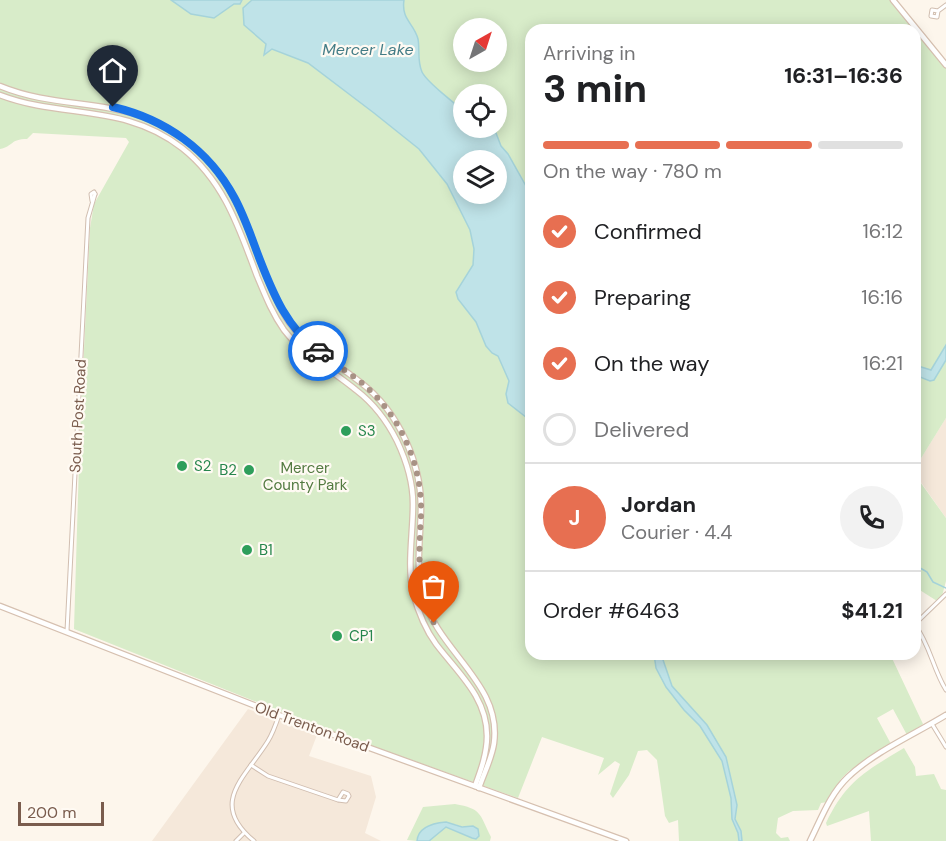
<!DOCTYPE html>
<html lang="en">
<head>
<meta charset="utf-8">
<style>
	body { margin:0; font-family:"DM Sans",sans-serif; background:#f2f2f2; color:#202124; height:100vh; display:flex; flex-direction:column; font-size:22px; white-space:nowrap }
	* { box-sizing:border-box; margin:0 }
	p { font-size:20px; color:#757577 }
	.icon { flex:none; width:33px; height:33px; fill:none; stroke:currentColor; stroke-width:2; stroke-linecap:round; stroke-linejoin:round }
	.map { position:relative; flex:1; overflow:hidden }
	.drawer { position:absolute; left:525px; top:24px; width:396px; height:636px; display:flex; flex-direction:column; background:#fff; border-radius:18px; box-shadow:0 3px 15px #0003 }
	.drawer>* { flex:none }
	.needle { width:39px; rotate:39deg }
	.controls { position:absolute; left:453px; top:18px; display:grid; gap:12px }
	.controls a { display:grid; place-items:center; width:54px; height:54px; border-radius:50%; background:#fff; box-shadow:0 3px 15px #0003; font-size:30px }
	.scale { position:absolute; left:18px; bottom:15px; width:86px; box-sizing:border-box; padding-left:6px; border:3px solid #7a5c4d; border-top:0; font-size:16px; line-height:21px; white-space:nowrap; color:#7a5c4d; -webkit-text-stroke:4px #fffaf3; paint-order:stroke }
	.pin { position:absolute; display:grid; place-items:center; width:51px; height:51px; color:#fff; margin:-62px -26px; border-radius:50% 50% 50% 0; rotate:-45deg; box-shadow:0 0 6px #0007 }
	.pin .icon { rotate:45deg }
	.courier { position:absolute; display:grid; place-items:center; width:60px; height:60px; margin:-30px; border:4px solid #1a73e8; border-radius:50%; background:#fff; color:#222; box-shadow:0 2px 8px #0007 }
	.summary em { font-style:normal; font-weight:700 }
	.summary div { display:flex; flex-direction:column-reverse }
	.summary { display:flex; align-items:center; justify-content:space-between; height:102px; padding:0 18px }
	h1 { font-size:39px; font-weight:700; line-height:45px }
	.bar { display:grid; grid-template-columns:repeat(4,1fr); gap:9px 6px; align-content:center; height:72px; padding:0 18px }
	.bar i { height:8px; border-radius:4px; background:#e0e0e0 }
	.bar .current { background:#e76f51 }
	.bar p { grid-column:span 4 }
	.line { display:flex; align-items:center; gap:15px; padding:0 18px; border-top:2px solid #e0e0e0 }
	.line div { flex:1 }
	.round { display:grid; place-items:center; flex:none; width:63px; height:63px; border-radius:32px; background:#f2f2f2 }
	ol { padding:0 18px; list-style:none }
	li { display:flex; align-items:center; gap:18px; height:66px }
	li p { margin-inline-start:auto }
	li .icon { padding:6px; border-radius:50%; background:#e76f51; color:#fff; stroke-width:4 }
	li:last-child { color:#757577 }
	li i { width:33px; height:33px; border:3px solid #e0e0e0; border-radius:50% }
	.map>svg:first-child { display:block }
	.residential { fill:#f5e8da }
	.green { fill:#d8ecc9; fill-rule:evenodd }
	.water { fill:#bfe3e8; stroke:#a5d3da; stroke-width:1.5; fill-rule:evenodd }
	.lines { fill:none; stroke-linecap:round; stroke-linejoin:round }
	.stream { stroke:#a5d3da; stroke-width:1.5 }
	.street-casing { stroke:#d1beb0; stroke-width:5 }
	.secondary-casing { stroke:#d6c0b0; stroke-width:7 }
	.street { stroke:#fff; stroke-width:3 }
	.secondary { stroke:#fff; stroke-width:4.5 }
	.done { stroke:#a89285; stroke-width:6; stroke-dasharray:0 10.8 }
	.route { stroke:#1a73e8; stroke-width:8 }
	.leisure-dot { fill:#2e9e5b; stroke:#fffaf3; stroke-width:2 }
	.labels { text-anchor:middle; stroke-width:4.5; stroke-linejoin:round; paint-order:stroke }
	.street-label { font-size:15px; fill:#7a5c4d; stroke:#fffaf3 }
	.leisure-label { font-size:15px; fill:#27864d; stroke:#fffaf3; text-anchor:start }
	.park-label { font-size:15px; fill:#537a41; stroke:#fffaf3 }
	.water-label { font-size:16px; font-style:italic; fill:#437c86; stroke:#fffaf3 }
</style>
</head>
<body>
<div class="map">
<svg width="946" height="841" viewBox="0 0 946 841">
	<rect width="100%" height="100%" fill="#fdf6ec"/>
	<g class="residential">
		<path d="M946,418V518L918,478V470L920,460Z"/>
		<path d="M248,709L317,735L309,756L371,776L376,797L365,833L381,841H152Z"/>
	</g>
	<g class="green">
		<path d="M0,0H890L946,65V418L920,460L918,470V479L946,518V581L942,596L937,601L915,587V30H531V654H890L923,724L907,735L893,709L877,718L891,744L849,771L841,779L828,802L821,803L818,810L793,811L778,818L776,833L781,838L788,837L790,841H679L678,820L669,823L665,816L657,760L647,750L638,751L629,775L613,798L610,794L620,764L615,761L598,775L604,758L542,737L518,798L322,728L74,629L80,430L90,228L94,204L129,142L126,138L33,133L27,139C10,139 14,146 0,149ZM464,28H496V62H464ZM464,94H496V128H464ZM464,160H496V194H464Z"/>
		<path d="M904,748L915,767L916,776L934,774L941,789L946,790V841H871L869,811L827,826L826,823C846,781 866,771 904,748Z"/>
		<path d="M455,804C482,809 479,813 491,837L490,841H429L446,827L472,838L468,826C461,828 460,825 453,824C441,821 417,826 417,841L407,840L423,807Z"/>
	</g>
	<g class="water">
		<path d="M171,0H242L240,4H234L214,18L191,14Z"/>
		<path d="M252,0H404C401,20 414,23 418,39C420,49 417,61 422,72C426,81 455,104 463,110L464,128H488L496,133L501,146L508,154L531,195V421L508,403L506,394L509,381L498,356L492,353L486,346L476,322L458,299L456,292L473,265L474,249L470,230L447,184L419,149L374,113L308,63L272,49L264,55L266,44L244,25L243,8ZM496,160V194H464V160Z"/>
		<path d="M946,345V360L934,380L930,381L915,375V365L931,370Z"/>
		<path d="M654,654H661L672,686L707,725L726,757L737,805L735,819L741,831L742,841H739L738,833L732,819L731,798L722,761L700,726L684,710L666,687L656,668Z"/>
		<path d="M446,822L462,827L473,826L478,829L479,836L476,839L472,838L446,827L429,841H417C418,827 434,823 446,822Z"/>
	</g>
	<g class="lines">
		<path class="stream" d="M915,565L927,572L933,582L946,588"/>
		<g class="street-casing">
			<g id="street">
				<path d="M938,11L932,10L931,16L937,17L938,11L946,5"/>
				<path d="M92,201L91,194L94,192L95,194"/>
				<path d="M915,624L946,594"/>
				<path d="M915,625C930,645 933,669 946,690"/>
				<path d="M67,631L88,218L95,194"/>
				<path d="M932,724L946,747"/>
				<path d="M251,765L268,776L338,800L346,801L349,796L348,794L343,792L338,800"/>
				<path d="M236,841L244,833"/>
				<path d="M254,841C208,803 245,778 268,741C273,733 276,724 279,715"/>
			</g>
		</g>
		<g class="secondary-casing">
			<g id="secondary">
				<path d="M893,0L946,65"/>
				<path d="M0,86C68,114 130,92 193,146C233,179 247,226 265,273C272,291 279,308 290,324C309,349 336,363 360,382C380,397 396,419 406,441C415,461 421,484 421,506C421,536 415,567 423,596C438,652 502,683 494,743C492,758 484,773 479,788"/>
				<path d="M0,95C63,119 125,103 182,148C224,181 239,228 257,276C265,295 272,313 284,330C304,356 332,370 356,390C373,403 387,421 397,441C406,460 413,483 413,504C413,534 407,564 413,593C418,611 425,629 436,644C458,673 487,697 487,736C487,753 481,770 475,786"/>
				<path d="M0,606L279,715L626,841"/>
				<path d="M810,841C821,819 830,794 848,777C874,752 915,734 946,715"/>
			</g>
		</g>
		<use href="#street" class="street"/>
		<use href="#secondary" class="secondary"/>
	</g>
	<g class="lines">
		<path class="done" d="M318,351C332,362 348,372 362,383C401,416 423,466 421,516C419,554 416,588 434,623"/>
		<path class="route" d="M113,107C165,119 209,150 234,197C245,217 252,239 260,260C274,296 287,327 318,351"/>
	</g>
	<g class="leisure-dot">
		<circle cx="346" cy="431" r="6"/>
		<circle cx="182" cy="466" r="6"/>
		<circle cx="249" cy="470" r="6"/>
		<circle cx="247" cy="550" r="6"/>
		<circle cx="337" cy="636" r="6"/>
	</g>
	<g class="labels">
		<g class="street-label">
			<text transform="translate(78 416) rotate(-87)" y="5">South Post Road</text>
			<text transform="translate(312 727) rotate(20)" y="5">Old Trenton Road</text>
		</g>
		<g class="leisure-label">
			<text x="358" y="436">S3</text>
			<text x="194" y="471">S2</text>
			<text x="237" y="475" text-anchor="end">B2</text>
			<text x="259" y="555">B1</text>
			<text x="349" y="641">CP1</text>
		</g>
		<g class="park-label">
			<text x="305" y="473">Mercer<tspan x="305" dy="17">County Park</tspan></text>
		</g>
		<g class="water-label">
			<text x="368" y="55">Mercer Lake</text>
		</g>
	</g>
</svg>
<div class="controls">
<a><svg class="needle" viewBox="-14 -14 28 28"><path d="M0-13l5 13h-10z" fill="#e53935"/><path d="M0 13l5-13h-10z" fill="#757577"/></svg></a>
<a><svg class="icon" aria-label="locate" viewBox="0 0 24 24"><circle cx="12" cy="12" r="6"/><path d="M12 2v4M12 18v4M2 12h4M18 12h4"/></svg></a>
<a><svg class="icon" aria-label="layers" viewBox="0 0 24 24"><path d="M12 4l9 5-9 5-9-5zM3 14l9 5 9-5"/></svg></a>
</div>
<div class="scale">200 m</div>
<div class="pin" style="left:434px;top:623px;background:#ea580c"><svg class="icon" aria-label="bag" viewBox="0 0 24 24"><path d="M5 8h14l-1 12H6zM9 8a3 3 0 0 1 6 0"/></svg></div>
<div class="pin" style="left:113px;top:107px;background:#1f2937"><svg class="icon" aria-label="home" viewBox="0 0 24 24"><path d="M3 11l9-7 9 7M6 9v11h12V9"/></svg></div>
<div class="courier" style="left:318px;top:351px"><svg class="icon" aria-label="car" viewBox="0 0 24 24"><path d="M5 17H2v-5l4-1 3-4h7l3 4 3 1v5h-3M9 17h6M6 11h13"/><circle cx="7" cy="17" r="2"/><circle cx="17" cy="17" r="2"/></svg></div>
<section class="drawer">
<div class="summary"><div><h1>3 min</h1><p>Arriving in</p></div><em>16:31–16:36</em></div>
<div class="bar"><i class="current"></i><i class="current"></i><i class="current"></i><i></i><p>On the way · 780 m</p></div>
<ol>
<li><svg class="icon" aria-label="check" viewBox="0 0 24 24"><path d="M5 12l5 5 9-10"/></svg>Confirmed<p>16:12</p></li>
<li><svg class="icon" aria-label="check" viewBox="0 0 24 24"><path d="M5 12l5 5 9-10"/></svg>Preparing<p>16:16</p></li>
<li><svg class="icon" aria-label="check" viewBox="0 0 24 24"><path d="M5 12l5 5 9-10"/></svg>On the way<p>16:21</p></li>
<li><i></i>Delivered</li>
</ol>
<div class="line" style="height:108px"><b class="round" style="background:#e76f51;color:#fff">J</b><div><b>Jordan</b><p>Courier · 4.4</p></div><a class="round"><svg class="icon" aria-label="phone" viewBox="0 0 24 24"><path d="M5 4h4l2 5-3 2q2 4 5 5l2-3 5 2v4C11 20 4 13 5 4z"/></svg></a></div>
<div class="line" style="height:78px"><div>Order #6463</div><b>$41.21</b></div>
</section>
</div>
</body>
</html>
